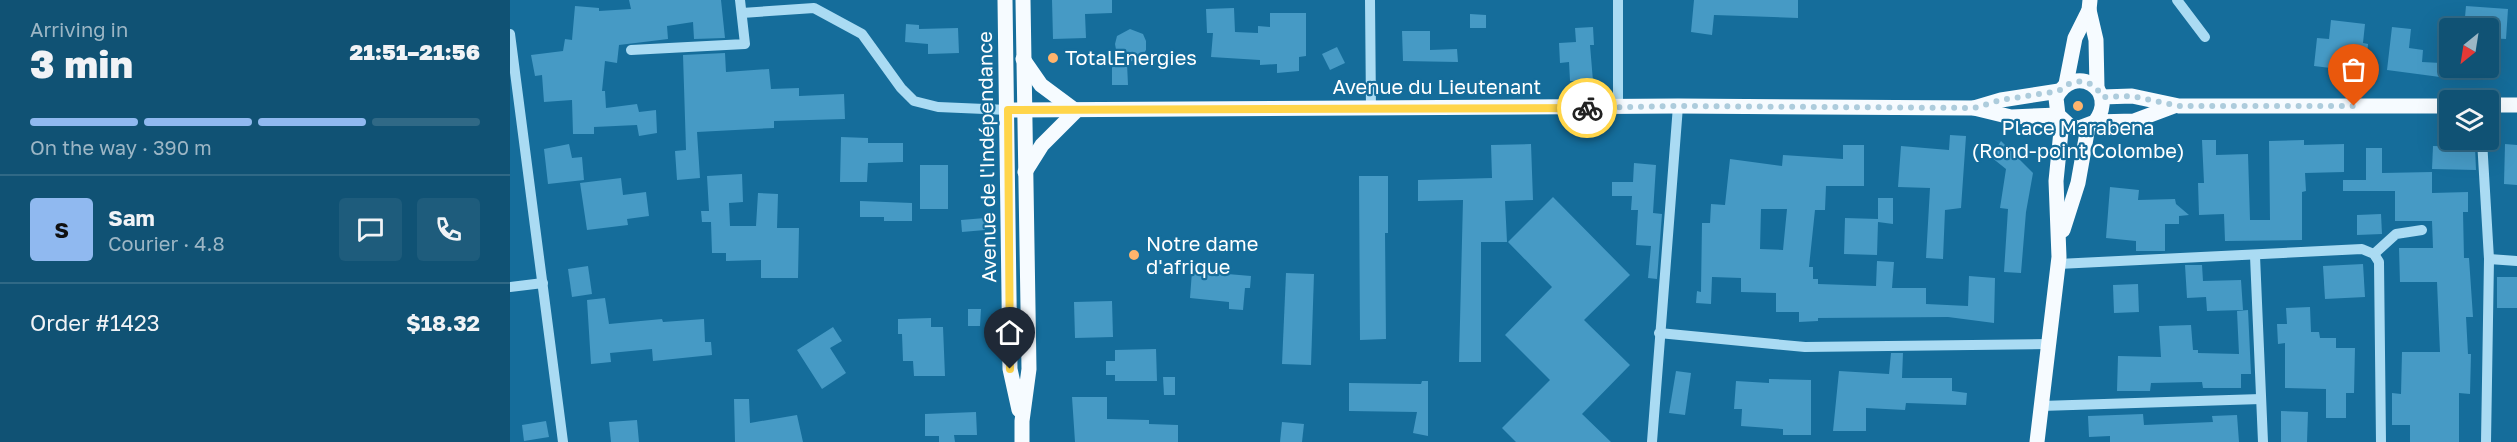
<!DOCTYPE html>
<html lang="en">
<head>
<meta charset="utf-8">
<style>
	body { margin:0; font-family:"Golos Text",sans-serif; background:#1e5c7c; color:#f1f3f6; height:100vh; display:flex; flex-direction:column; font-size:22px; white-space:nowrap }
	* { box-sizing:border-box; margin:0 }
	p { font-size:20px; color:#9cb6c5 }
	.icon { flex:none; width:33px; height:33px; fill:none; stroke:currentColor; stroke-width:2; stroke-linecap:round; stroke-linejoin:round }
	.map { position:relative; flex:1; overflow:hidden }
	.drawer { display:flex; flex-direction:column; background:#105274; width:510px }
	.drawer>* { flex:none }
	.needle { width:39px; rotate:210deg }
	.buttons { position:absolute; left:1929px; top:18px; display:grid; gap:12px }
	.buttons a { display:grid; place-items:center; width:60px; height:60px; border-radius:6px; background:#105274; box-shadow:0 6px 24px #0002,0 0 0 2px #306986; font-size:30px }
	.pin { position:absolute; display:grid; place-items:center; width:51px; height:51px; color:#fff; margin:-62px -26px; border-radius:50% 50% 50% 0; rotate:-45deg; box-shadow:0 0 6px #0007 }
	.pin .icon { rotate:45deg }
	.courier { position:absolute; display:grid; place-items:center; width:60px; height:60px; margin:-30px; border:4px solid #ffd54a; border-radius:50%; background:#fff; color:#222; box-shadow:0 2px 8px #0007 }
	.overview em { font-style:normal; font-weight:800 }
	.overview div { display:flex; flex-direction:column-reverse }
	.overview { display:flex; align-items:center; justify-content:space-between; height:102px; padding:0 30px }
	h1 { font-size:39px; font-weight:800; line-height:45px }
	.bar { display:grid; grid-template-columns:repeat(4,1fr); gap:9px 6px; align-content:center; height:72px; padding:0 30px }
	.bar i { height:8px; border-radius:4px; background:#306986 }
	.bar .active { background:#90b9f0 }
	.bar p { grid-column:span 4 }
	.line { display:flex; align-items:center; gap:15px; padding:0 30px; border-top:2px solid #306986 }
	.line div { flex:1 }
	.round { display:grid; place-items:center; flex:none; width:63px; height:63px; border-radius:6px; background:#1e5c7c }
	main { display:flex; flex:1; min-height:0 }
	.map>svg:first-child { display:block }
	.building { fill:#469ac5; fill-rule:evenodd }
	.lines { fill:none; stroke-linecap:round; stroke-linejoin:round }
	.minor { stroke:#aadbf3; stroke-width:10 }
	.major { stroke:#f6fbff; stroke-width:15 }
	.done { stroke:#adccdc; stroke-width:6; stroke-dasharray:0 10.8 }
	.route { stroke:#ffd54a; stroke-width:8 }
	.poi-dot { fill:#ffb46c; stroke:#156d9b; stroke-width:2 }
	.labels { text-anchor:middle; stroke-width:4.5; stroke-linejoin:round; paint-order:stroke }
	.poi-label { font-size:20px; fill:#fff; stroke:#156d9b; text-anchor:start }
	.street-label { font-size:20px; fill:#fff; stroke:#156d9b }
</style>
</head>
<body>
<main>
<section class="drawer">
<div class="overview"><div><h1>3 min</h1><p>Arriving in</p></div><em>21:51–21:56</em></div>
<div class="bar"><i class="active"></i><i class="active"></i><i class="active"></i><i></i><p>On the way · 390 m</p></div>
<div class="line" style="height:108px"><b class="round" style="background:#90b9f0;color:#111">S</b><div><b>Sam</b><p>Courier · 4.8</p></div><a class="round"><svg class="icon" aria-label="chat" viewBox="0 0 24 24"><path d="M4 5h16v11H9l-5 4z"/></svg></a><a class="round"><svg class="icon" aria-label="phone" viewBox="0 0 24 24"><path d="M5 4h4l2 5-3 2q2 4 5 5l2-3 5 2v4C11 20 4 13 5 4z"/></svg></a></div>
<div class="line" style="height:78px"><div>Order #1423</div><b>$18.32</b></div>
</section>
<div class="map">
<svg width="2007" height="442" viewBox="0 0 2007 442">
	<rect width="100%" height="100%" fill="#156d9b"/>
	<g class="building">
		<path d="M119,0H211L215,38L184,39L183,22L157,26L158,39L109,45L107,63L95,61L92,91H95L96,108L127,104L129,112L146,110L147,133L129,136L127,125L84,127V134H63L62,100L34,102L32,75L25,76L21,55L53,51L55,39L62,40L65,6L89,8V11L121,9Z"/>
		<path d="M542,0H602V13L575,14L576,38L543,39Z"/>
		<path d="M1184,0H1288V18L1204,15L1202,35L1181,32Z"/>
		<path d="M1956,6L1998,9L1996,39L1978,38V28H1954Z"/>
		<path d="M724,8L725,32L748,33V26L760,27V13H796V56L789,57V71L767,73V64L750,65V60L701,57L703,33H697L696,9Z"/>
		<path d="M960,14L976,15V28H960Z"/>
		<path d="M1821,20L1855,24L1853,43L1858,44L1854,89H1845V71L1804,66L1807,38L1819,39Z"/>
		<path d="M396,24L409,25V29L448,28L449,53L418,54V44L395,42Z"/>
		<path d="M1083,27L1084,45H1080L1083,81H1060L1059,62L1050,63L1049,43L1066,42L1065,28Z"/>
		<path d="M1882,27L1901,29L1899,48L1913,50L1912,62L1931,63L1930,77L1877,70Z"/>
		<path d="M620,29L633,34L636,41V50L631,57L617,63L618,85H602V61H608L605,44L607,36Z"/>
		<path d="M892,31H920V50L947,49L948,62L893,61Z"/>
		<path d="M827,47L835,63L820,70L812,54Z"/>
		<path d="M215,53L216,72L259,69L261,89L289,88V96L334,94L335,119L264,121V128L187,132L190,178L167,180L165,151L176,150L173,55Z"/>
		<path d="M1440,135L1456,136L1451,208L1435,210L1433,259L1416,258L1420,188L1388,187L1391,146L1439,150Z"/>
		<path d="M331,137L358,138V143H393V162L358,163L357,182H330Z"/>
		<path d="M1692,140H1706V155L1738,154L1740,220H1760L1759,141L1794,140V145L1834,144V172L1795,173L1796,191L1792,192V240L1715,241L1714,214L1689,215L1688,183H1694Z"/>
		<path d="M1491,141L1523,173L1516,212L1511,273L1494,272L1498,209L1490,208L1496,169L1481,157Z"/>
		<path d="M59,144L62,158L72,157L74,180L38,184L34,149Z"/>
		<path d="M1021,144L1023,200L995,201L997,242H971V362H949L953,200L908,201V180L982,178L981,145Z"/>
		<path d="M1995,144L2007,145V185L1994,184Z"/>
		<path d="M1333,145H1354V186H1316L1315,210H1305L1299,267H1303V279H1308V284L1366,286L1367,261L1384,262L1382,288H1416V304L1458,306L1459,276L1485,278L1484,323L1438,317L1308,318V321L1289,322V312H1266V293L1231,292V278L1202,277L1201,304L1186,303L1187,291L1191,292L1192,223H1200L1201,204L1215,205L1220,159L1272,166L1273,155L1333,159ZM1251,209H1277L1273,250L1250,249Z"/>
		<path d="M1923,146L1965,147L1966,170L1922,169Z"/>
		<path d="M1856,148H1872V173L1922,172V193L1958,192V212H1953L1954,258H1959L1963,317H1956L1958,354H1961L1960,394L1949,393V442H1900V425H1882V393L1891,394L1892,352H1930L1927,282H1890L1889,248H1923L1922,221H1885V191H1833V180H1856Z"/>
		<path d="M1124,163L1146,165L1143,213L1152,214L1147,279L1138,278L1141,246L1126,245L1128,210H1121L1122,196H1102V182H1123Z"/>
		<rect x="410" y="165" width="28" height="44"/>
		<path d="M232,174L233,202L219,203L220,226H246L248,193L268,194L267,228H289L288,278H251V260L216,261V253H202L201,222H192L191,211H199L197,176Z"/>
		<path d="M849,176H878V233H875L876,339L850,340Z"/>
		<path d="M111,178L113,195L136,192L139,216L117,219L118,225L77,230L70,183Z"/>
		<path d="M1600,187L1629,190L1628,200L1665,199L1666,204L1679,215L1669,216V224H1655V251H1626V241L1596,238Z"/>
		<path d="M1043,197L1120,275L1074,320L1120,365L1072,414L1101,442H1006L992,428L1040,380L995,335L1042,287L998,242Z"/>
		<path d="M1368,198H1383V224L1368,222L1367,255L1334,254L1335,218L1368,219Z"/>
		<path d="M350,201L402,203V221H374V217H350Z"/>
		<path d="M1871,214L1872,234L1847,235V215Z"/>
		<path d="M475,218V230L452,232L451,220Z"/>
		<path d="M1853,264L1855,297L1815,299L1813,266Z"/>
		<path d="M1675,265H1692L1693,281L1731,280L1733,310L1697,311L1696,297L1677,298Z"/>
		<path d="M78,266L82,294L62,297L58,269Z"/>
		<path d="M682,271L741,276L740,288H735L733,310L719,309V302L680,298Z"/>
		<path d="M776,273L804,274L801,365L772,364Z"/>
		<rect x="1987" y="277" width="20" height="31"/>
		<path d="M1628,284L1629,312L1604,313L1603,285Z"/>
		<path d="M95,298L99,324L152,319L153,322L194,319L195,342H201L202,355L143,361L142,349L100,353L101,362L81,364L77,300Z"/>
		<path d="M602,301L603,337L565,338L564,302Z"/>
		<path d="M1800,307L1801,332H1809L1810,338H1826V348H1845L1844,393H1836V418H1816V389L1775,388V343L1768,344L1767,324H1777L1776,308Z"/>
		<path d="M458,309H471L470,326H458Z"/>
		<path d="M1738,310L1741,374H1731V388H1693L1692,382L1641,383L1640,391H1607L1608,356L1651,357L1649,326L1681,325L1683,350H1688V353L1729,354L1727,311Z"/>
		<path d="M421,318V327H433L435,376H404L403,361H393L392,334H388V319Z"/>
		<path d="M323,327L332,341L320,348L336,373L312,389L287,350Z"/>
		<path d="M646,349L647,381H605V375H596V361H605V350Z"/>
		<path d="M1381,353H1393L1392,378H1442V391L1457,393L1456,405L1396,403L1395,410L1356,408V431H1323L1329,371L1379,374Z"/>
		<path d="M1166,371L1181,373L1175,415L1159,413Z"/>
		<path d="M653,377H665V395H654Z"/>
		<path d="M1259,379L1301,380V435H1273V429L1231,426L1232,409H1224L1226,381L1259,383Z"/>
		<path d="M912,381H918V436L903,433L907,412L839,411V383L911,384Z"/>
		<path d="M562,397H597V419L639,420V424L668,425V442H565Z"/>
		<path d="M224,399H239L240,423L287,415L293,442H225Z"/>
		<path d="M1771,411L1798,412L1797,442H1771Z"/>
		<path d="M466,412L467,435H444L445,442H429V436H415V414Z"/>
		<path d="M1633,414L1634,425L1703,422L1702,416L1727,415L1729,442H1600V436L1579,437L1578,416Z"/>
		<path d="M127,420L129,442H101L99,422Z"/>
		<path d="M36,421L39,437L14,441L12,425Z"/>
		<path d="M772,422L794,424L792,442H770Z"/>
	</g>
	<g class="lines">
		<g class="minor">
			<path d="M860,0L861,109"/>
			<path d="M1108,0V108"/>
			<path d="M1667,0L1695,37"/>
			<path d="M232,13L304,8L352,34L391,88L404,101L428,107L498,110"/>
			<path d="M0,34L53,442"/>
			<path d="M121,50L235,44L230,0"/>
			<path d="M1972,140L1979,259L1976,442"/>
			<path d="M1864,254L1886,234L1912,230"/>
			<path d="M1745,256L1753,442"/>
			<path d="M1979,259L2007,261"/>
			<path d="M1548,264L1852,249L1864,254L1869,262L1871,442"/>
			<path d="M0,287L33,283"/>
			<path d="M1149,333L1295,347L1538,344"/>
			<path d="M1531,406L1751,399"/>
			<path d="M1142,442L1168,106"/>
		</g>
		<g class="major">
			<path d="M495,0L500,369L509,410"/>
			<path d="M1579,10L1586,40L1587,88"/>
			<path d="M513,59L531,85L566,111L532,145L515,172"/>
			<path d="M1556,84L1565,38L1579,10L1580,0"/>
			<path d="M1592,97L1622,96L1669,106H1940"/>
			<path d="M1978,105H2007"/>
			<path d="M1464,108L1491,100L1549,91"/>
			<path d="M498,110L1168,106L1464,108L1501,117L1548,115"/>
			<path d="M1585,122C1610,89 1563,62 1546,98L1548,115L1560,126L1569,128L1585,122L1624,121L1664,106"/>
			<path d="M1553,230L1568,183L1578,127"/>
			<path d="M512,442V421L519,369L513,0"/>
			<path d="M1527,442L1549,257L1546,181L1552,121"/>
		</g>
	</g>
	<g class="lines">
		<path class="done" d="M1077,108L1168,106L1464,108L1491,100L1549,91C1563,77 1583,78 1592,97L1622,96L1669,106H1844"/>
		<path class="route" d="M500,369L498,110L1077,108"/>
	</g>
	<g class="poi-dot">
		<circle cx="543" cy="58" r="6"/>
		<circle cx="1568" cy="106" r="6"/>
		<circle cx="624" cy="255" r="6"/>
	</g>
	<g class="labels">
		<g class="poi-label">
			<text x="555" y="65">TotalEnergies</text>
			<text x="1568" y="135" text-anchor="middle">Place Marabena<tspan x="1568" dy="23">(Rond-point Colombe)</tspan></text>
			<text x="636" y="251">Notre dame<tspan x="636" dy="23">d'afrique</tspan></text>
		</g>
		<g class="street-label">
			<text x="927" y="94">Avenue du Lieutenant</text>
			<text transform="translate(477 157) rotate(-91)" y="7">Avenue de l'Indépendance</text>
		</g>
	</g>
</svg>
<div class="buttons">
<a><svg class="needle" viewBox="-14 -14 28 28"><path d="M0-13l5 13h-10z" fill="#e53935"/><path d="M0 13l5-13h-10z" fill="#9cb6c5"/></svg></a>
<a><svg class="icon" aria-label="layers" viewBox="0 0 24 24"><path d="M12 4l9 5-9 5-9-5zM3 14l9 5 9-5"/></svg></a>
</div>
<div class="pin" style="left:1844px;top:106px;background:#ea580c"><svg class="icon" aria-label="bag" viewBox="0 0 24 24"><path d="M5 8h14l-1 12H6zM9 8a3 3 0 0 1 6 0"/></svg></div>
<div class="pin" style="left:500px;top:369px;background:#1f2937"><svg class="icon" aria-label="home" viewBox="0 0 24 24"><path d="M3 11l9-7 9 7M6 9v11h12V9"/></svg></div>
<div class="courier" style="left:1077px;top:108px"><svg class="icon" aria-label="bike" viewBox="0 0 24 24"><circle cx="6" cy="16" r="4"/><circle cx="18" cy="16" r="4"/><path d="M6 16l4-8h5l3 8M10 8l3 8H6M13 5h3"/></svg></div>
</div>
</main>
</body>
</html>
